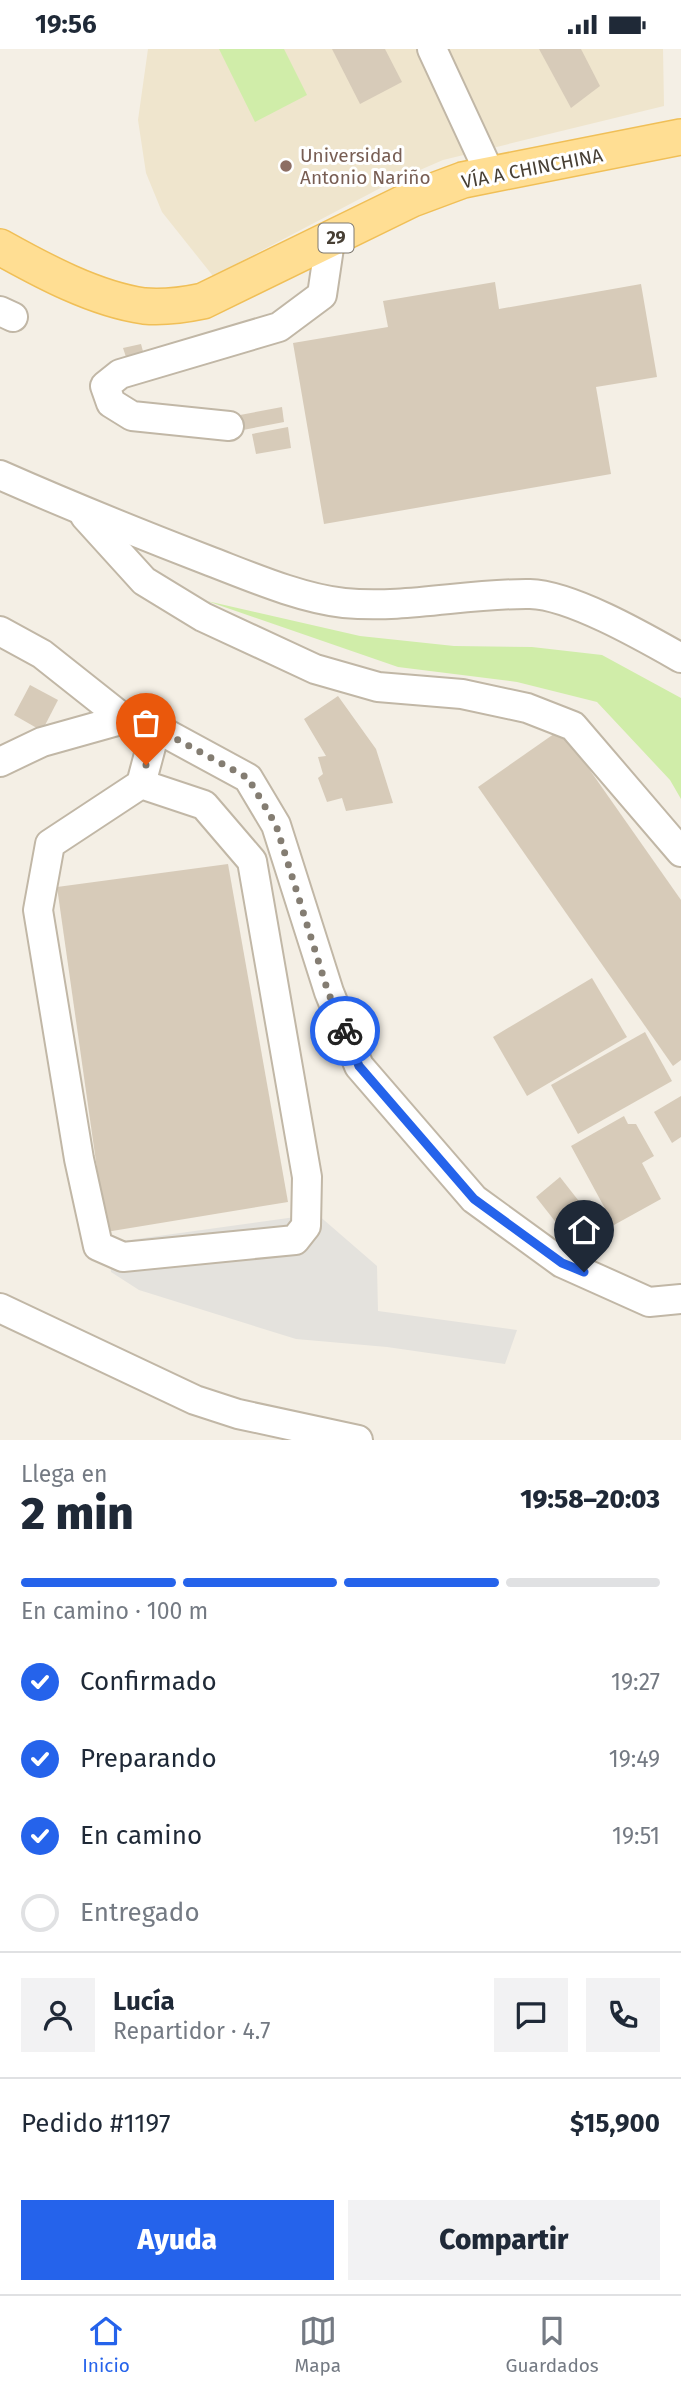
<!DOCTYPE html>
<html lang="es">
<head>
<meta charset="utf-8">
<style>
	body { margin:0; font-family:"Fira Sans",sans-serif; background:#f2f2f3; color:#1f2937; height:100vh; display:flex; flex-direction:column; font-size:26px; white-space:nowrap }
	* { box-sizing:border-box; margin:0 }
	p { font-size:23px; color:#747a83 }
	.icon { flex:none; width:38px; height:38px; fill:none; stroke:currentColor; stroke-width:2; stroke-linecap:round; stroke-linejoin:round }
	.map { position:relative; height:1391px; overflow:hidden }
	.drawer { display:flex; flex-direction:column; background:#fff; flex:1 }
	.drawer>* { flex:none }
	.pin { position:absolute; display:grid; place-items:center; width:60px; height:60px; color:#fff; margin:-72px -30px; border-radius:50% 50% 50% 0; rotate:-45deg; box-shadow:0 0 7px #0007 }
	.pin .icon { rotate:45deg }
	.courier { position:absolute; display:grid; place-items:center; width:70px; height:70px; margin:-35px; border:5px solid #2563eb; border-radius:50%; background:#fff; color:#222; box-shadow:0 2px 9px #0007 }
	.head em { font-style:normal; font-weight:800 }
	.head div { display:flex; flex-direction:column-reverse }
	.head { display:flex; align-items:center; justify-content:space-between; height:119px; padding:0 21px }
	h1 { font-size:46px; font-weight:800; line-height:52px }
	.bar { display:grid; grid-template-columns:repeat(4,1fr); gap:10px 7px; align-content:center; height:84px; padding:0 21px }
	.bar i { height:9px; border-radius:5px; background:#e0e1e3 }
	.bar .selected { background:#2563eb }
	.bar p { grid-column:span 4 }
	.line { display:flex; align-items:center; gap:18px; padding:0 21px; border-top:2px solid #e0e1e3 }
	.line div { flex:1 }
	.round { display:grid; place-items:center; flex:none; width:74px; height:74px; border-radius:0px; background:#f2f2f3 }
	ol { padding:0 21px; list-style:none }
	li { display:flex; align-items:center; gap:21px; height:77px }
	li p { margin-inline-start:auto }
	li .icon { padding:7px; border-radius:50%; background:#2563eb; color:#fff; stroke-width:4 }
	li:last-child { color:#747a83 }
	li i { width:38px; height:38px; border:4px solid #e0e1e3; border-radius:50% }
	.action { display:flex; gap:14px; margin-top:auto; padding:14px 21px }
	.action a { flex:1; height:80px; border-radius:0px; background:#2563eb; color:#fff; font-size:28px; font-weight:800; line-height:80px; text-align:center }
	.action a+a { background:#f2f2f3; color:#1f2937 }
	.status { display:flex; justify-content:space-between; align-items:center; height:49px; padding:0 35px; background:#fff; direction:ltr }
	.status svg { height:19px; fill:currentColor }
	.tabs { display:flex; justify-content:space-around; align-items:center; height:98px; border-top:2px solid #e0e1e3; background:#fff; font-size:19px; color:#747a83 }
	.tabs a { display:grid; justify-items:center; gap:4px }
	.tabs .selected { color:#2563eb }
	.map>svg:first-child { display:block }
	.education { fill:#efe5cd }
	.green { fill:#d0eda9 }
	.parking { fill:#e4e2dd }
	.building { fill:#d7cbb9 }
	.lines { fill:none; stroke-linecap:round; stroke-linejoin:round }
	.minor-casing { stroke:#c1b7a6; stroke-width:32 }
	.major-casing { stroke:#f0bf57; stroke-width:38 }
	.minor { stroke:#fff; stroke-width:28 }
	.major { stroke:#ffde93; stroke-width:35 }
	.done { stroke:#847d72; stroke-width:7; stroke-dasharray:0 12.6 }
	.route { stroke:#2563eb; stroke-width:9 }
	.education-dot { fill:#8d6e63; stroke:#fff; stroke-width:2.5 }
	.labels { text-anchor:middle; stroke-width:6; stroke-linejoin:round; paint-order:stroke }
	.shield { fill:#fff; stroke:#7e7971; stroke-width:2 }
	.shield-label { font-size:18px; font-weight:bold; fill:#473f34 }
	.education-label { font-size:19px; fill:#785e54; stroke:#fff; text-anchor:start }
	.street-label { font-size:19px; fill:#473f34; stroke:#fff }
</style>
</head>
<body>
<div class="status"><b>19:56</b><svg viewBox="0 0 49 12"><path d="M0 12V9h3v3zM5 12V6h3v6zM10 12V3h3v9zM15 12V0h3v12zM26 1h20v11H26zM47 4h2v5h-2z"/></svg></div>
<div class="map">
<svg width="681" height="1391" viewBox="0 0 681 1391">
	<rect width="100%" height="100%" fill="#f4efe5"/>
	<path class="education" d="M148,0H663L664,57L443,111L390,134L213,227L162,163L146,124L138,71Z"/>
	<g class="green">
		<path d="M219,0H284L307,46L255,73Z"/>
		<path d="M207,552L360,587L454,597L532,598L602,606L681,649V750L670,731L597,653L517,633L398,618Z"/>
	</g>
	<path class="parking" d="M317,1165L377,1217L378,1262L517,1281L505,1315L387,1298L296,1290L139,1241L111,1223L108,1194Z"/>
	<g class="building">
		<path d="M332,0H385L402,33L360,55Z"/>
		<path d="M539,0H581L600,37L571,59Z"/>
		<path d="M495,233L499,260L641,235L657,328L596,338L611,425L324,475L293,294L388,278L383,252Z"/>
		<path d="M141,295L144,306L127,311L123,299Z"/>
		<path d="M282,358L284,373L243,381L240,366Z"/>
		<path d="M288,378L291,399L256,405L252,385Z"/>
		<path d="M30,636L58,651L42,682L14,666Z"/>
		<path d="M338,647L376,700L393,754L346,762L342,749L327,753L318,729L323,725L318,708L326,707L304,670Z"/>
		<path d="M561,680L681,851V1011L673,1017L478,738Z"/>
		<path d="M228,815L288,1153L106,1183L57,838Z"/>
		<path d="M592,929L627,988L527,1047L493,988Z"/>
		<path d="M645,983L672,1032L578,1085L551,1036Z"/>
		<path d="M681,1047V1088L672,1094L654,1063Z"/>
		<path d="M624,1067L628,1075H636L654,1107L642,1114L661,1150L614,1176L571,1097Z"/>
		<path d="M560,1128L589,1165L565,1185L536,1148Z"/>
	</g>
	<g class="lines">
		<g class="minor-casing">
			<g id="minor">
				<path d="M432,0L490,125"/>
				<path d="M0,262L13,268"/>
				<path d="M229,377L132,367L111,354L105,337L120,325L279,278L322,246L330,192"/>
				<path d="M0,426C68,456 137,484 207,511C249,527 299,549 344,554C406,560 468,544 530,545C571,546 644,588 681,609"/>
				<path d="M85,467L144,532L203,568L315,620L378,638L462,645L527,659L573,677L681,803"/>
				<path d="M0,582L42,605L124,670L156,679L248,729L276,776L329,943L359,1017L474,1150L562,1214L649,1253L681,1250"/>
				<path d="M0,713L42,693L124,670"/>
				<path d="M141,735L204,756L252,812L307,1128L306,1177L295,1191L123,1208L98,1197L79,1110L38,861L50,795L141,735L156,679"/>
				<path d="M0,1259L195,1351L238,1365L358,1391"/>
			</g>
		</g>
		<g class="major-casing">
			<path id="major" d="M0,198C43,222 95,250 144,257C165,259 184,256 203,252L412,150L463,131L681,88"/>
		</g>
		<use href="#minor" class="minor"/>
		<use href="#major" class="major"/>
	</g>
	<g class="lines">
		<path class="done" d="M146,716L156,679L248,729L276,776L328,943L345,982"/>
		<path class="route" d="M345,982L359,1017L474,1150L562,1214L584,1223"/>
	</g>
	<circle class="education-dot" cx="286" cy="117" r="7"/>
	<g class="labels">
		<rect class="shield" x="318.5" y="174.5" width="35" height="29" rx="5"/>
		<g class="shield-label">
			<text x="336" y="195">29</text>
		</g>
		<g class="education-label">
			<text x="300" y="113">Universidad<tspan x="300" dy="22">Antonio Nariño</tspan></text>
		</g>
		<g class="street-label">
			<text transform="translate(532 119) rotate(-11)" y="7">VÍA A CHINCHINA</text>
		</g>
	</g>
</svg>
<div class="pin" style="left:146px;top:716px;background:#ea580c"><svg class="icon" aria-label="bag" viewBox="0 0 24 24"><path d="M5 8h14l-1 12H6zM9 8a3 3 0 0 1 6 0"/></svg></div>
<div class="pin" style="left:584px;top:1223px;background:#1f2937"><svg class="icon" aria-label="home" viewBox="0 0 24 24"><path d="M3 11l9-7 9 7M6 9v11h12V9"/></svg></div>
<div class="courier" style="left:345px;top:982px"><svg class="icon" aria-label="bike" viewBox="0 0 24 24"><circle cx="6" cy="16" r="4"/><circle cx="18" cy="16" r="4"/><path d="M6 16l4-8h5l3 8M10 8l3 8H6M13 5h3"/></svg></div>
</div>
<section class="drawer">
<div class="head"><div><h1>2 min</h1><p>Llega en</p></div><em>19:58–20:03</em></div>
<div class="bar"><i class="selected"></i><i class="selected"></i><i class="selected"></i><i></i><p>En camino · 100 m</p></div>
<ol>
<li><svg class="icon" aria-label="check" viewBox="0 0 24 24"><path d="M5 12l5 5 9-10"/></svg>Confirmado<p>19:27</p></li>
<li><svg class="icon" aria-label="check" viewBox="0 0 24 24"><path d="M5 12l5 5 9-10"/></svg>Preparando<p>19:49</p></li>
<li><svg class="icon" aria-label="check" viewBox="0 0 24 24"><path d="M5 12l5 5 9-10"/></svg>En camino<p>19:51</p></li>
<li><i></i>Entregado</li>
</ol>
<div class="line" style="height:126px"><a class="round"><svg class="icon" aria-label="person" viewBox="0 0 24 24"><circle cx="12" cy="8" r="4"/><path d="M4 21q1-7 8-7t8 7"/></svg></a><div><b>Lucía</b><p>Repartidor · 4.7</p></div><a class="round"><svg class="icon" aria-label="chat" viewBox="0 0 24 24"><path d="M4 5h16v11H9l-5 4z"/></svg></a><a class="round"><svg class="icon" aria-label="phone" viewBox="0 0 24 24"><path d="M5 4h4l2 5-3 2q2 4 5 5l2-3 5 2v4C11 20 4 13 5 4z"/></svg></a></div>
<div class="line" style="height:91px"><div>Pedido #1197</div><b>$15,900</b></div>
<div class="action"><a>Ayuda</a><a>Compartir</a></div>
</section>
<nav class="tabs">
<a class="selected"><svg class="icon" aria-label="home" viewBox="0 0 24 24"><path d="M3 11l9-7 9 7M6 9v11h12V9"/></svg>Inicio</a>
<a><svg class="icon" aria-label="map" viewBox="0 0 24 24"><path d="M3 6l6-2 6 2 6-2v14l-6 2-6-2-6 2zM9 4v14M15 6v14"/></svg>Mapa</a>
<a><svg class="icon" aria-label="saved" viewBox="0 0 24 24"><path d="M7 4h10v16l-5-4-5 4z"/></svg>Guardados</a>
</nav>
</body>
</html>
